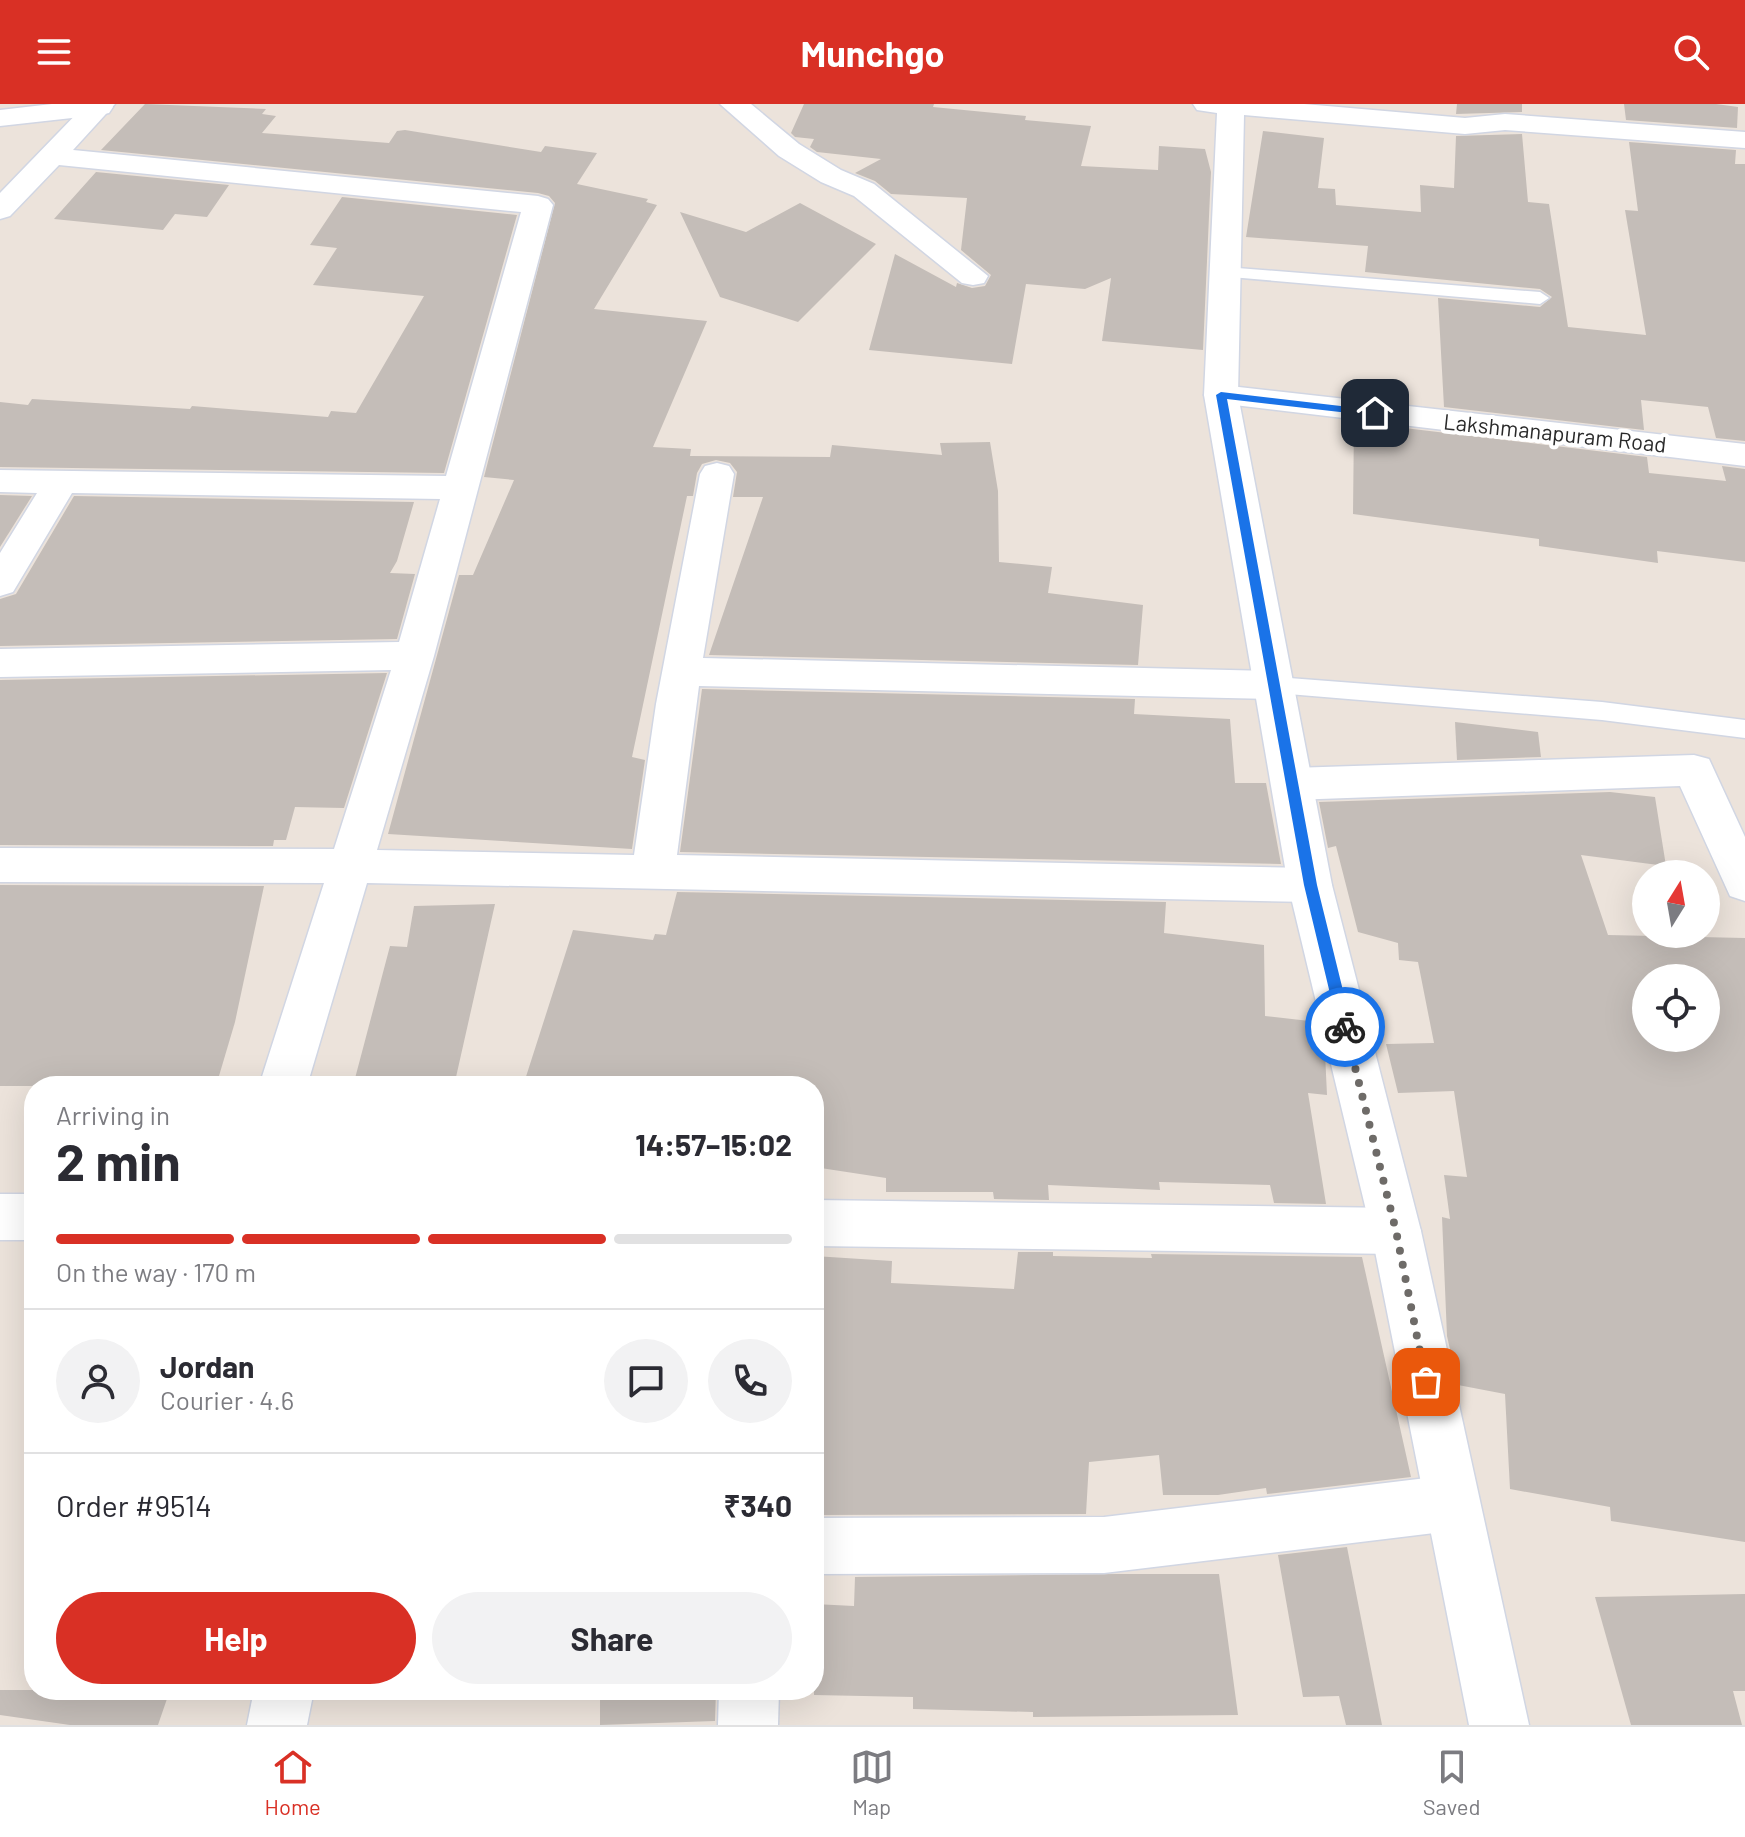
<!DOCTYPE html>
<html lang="en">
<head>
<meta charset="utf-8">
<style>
	body { margin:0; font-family:Barlow,sans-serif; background:#f2f2f3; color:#2b2b33; height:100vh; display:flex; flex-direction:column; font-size:30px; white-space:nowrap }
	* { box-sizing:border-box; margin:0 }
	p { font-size:26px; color:#7c7c81 }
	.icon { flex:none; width:44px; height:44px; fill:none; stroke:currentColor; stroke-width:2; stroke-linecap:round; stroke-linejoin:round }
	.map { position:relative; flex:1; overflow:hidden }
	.details { position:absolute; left:24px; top:972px; width:800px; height:624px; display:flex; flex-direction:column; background:#fff; border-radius:32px; box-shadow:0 8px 32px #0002 }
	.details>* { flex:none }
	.needle { width:52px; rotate:11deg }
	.fabs { position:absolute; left:1632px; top:756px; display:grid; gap:16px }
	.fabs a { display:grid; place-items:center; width:88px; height:88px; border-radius:50%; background:#fff; box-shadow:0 8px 32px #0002; font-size:40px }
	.pin { position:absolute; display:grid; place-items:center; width:68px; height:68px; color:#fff; margin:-34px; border-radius:16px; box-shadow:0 4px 12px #0006 }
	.courier { position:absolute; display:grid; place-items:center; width:80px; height:80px; margin:-40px; border:6px solid #1a73e8; border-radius:50%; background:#fff; color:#222; box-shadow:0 2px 10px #0007 }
	.overview em { font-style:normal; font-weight:700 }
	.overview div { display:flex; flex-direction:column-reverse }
	.overview { display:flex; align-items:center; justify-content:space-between; height:136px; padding:0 32px }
	h1 { font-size:52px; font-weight:700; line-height:60px }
	.bar { display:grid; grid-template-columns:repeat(4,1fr); gap:12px 8px; align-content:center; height:96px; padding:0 32px }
	.bar i { height:10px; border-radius:6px; background:#e1e1e2 }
	.bar .current { background:#d93025 }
	.bar p { grid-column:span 4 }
	.line { display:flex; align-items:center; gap:20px; padding:0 32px; border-top:2px solid #e1e1e2 }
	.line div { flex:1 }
	.round { display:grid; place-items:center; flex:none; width:84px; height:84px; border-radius:42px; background:#f2f2f3 }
	.cta { display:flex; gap:16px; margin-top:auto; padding:16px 32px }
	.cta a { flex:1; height:92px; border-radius:48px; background:#d93025; color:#fff; font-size:32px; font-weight:700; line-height:92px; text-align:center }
	.cta a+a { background:#f2f2f3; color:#2b2b33 }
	header { display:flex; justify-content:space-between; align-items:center; height:104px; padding:0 32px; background:#d93025; color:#fff; font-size:36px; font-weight:700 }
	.menu { display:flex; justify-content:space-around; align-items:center; height:112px; border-top:2px solid #e1e1e2; background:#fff; font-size:22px; color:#7c7c81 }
	.menu a { display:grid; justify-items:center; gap:4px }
	.menu .current { color:#d93025 }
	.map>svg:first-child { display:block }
	.building { fill:#c4bdb8; fill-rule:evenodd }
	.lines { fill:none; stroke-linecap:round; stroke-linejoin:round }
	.service-casing { stroke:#d1d6e3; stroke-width:3 }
	.minor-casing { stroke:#d1d6e3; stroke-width:3 }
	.tertiary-casing { stroke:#d1d6e3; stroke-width:3 }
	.service { fill:#fff; fill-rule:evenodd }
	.minor { fill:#fff; fill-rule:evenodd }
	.tertiary { fill:#fff; fill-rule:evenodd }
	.route { fill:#1a73e8 }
	.done { stroke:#6e6b68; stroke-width:8; stroke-dasharray:0 14.4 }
	.labels { text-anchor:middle; stroke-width:8; stroke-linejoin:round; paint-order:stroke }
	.far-street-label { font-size:22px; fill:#2a2a2a; stroke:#fff }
</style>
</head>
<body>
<header><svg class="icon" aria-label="menu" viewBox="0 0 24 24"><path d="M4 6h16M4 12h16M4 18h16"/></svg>Munchgo<svg class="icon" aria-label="search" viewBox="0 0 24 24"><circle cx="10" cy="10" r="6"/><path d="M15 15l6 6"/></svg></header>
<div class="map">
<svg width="1745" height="1621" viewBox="0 0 1745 1621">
	<rect width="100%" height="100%" fill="#ece3db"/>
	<g class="building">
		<path d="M145,0L266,5L262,10L276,12L262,29L389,39L397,27L405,26L541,48L545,42L597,49L577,80L648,95L646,98L657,101L594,205L707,217L653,343L691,345L690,352L830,353L832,341L942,351L940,339L990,338L998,387L999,458L1052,463L1048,489L1143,501L1138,561L709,551L763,393H733L737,368L730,359L716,356L702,360L697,369L693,392H687L632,653L645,656L632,745L388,730L459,471H473L514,376L484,373L555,99L549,92L538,89L101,46Z"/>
		<path d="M804,0H934L933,3L1026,12L1025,16L1091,22L1081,62L1158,66L1159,42L1205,45L1211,68L1203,246L1102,237L1111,174L1085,185L1026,180L1012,260L869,246L895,150L956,183L957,179L972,184L985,182L991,171L961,146L967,94L891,90L875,77L855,69L881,55L817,48L810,43L814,35L795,33L791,29Z"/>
		<path d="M1457,0H1522V8L1456,10Z"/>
		<path d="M1624,0H1716L1738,3L1737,24L1626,16Z"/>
		<path d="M1263,27L1324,34L1318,84L1335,85L1336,101L1421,108L1420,81L1454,84L1456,32L1522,30L1528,98L1549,100L1568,223L1646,231L1625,106L1638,107L1629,38L1736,46L1735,60H1745V337L1716,334L1708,303L1641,296L1644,326L1444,303L1438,194L1540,203L1552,193L1540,185L1365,168L1368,142L1246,133Z"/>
		<path d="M96,68L229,81L207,113L175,110L163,126L54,115Z"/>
		<path d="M342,93L517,111L444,369L0,363V298L28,301L32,295L190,305L192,302L328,313L331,307L356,309L424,192L313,181L337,144L310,141Z"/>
		<path d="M800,99L876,140L798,218L720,193L680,108L746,128Z"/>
		<path d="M1354,318L1647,353L1649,369L1726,377L1722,362L1745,365V458L1657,447L1658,459L1539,442V435L1353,410Z"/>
		<path d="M0,391L32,392L0,443Z"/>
		<path d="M74,392L414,398L397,457L390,469L415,470L397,535L0,542V495L16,490Z"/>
		<path d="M387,569L344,704L295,703L286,736H274L273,742L0,741V576Z"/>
		<path d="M702,585L1135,595L1134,610L1230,615L1235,679H1266L1281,760L680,748Z"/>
		<path d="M1455,618L1538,628L1541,653L1457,656Z"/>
		<path d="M1610,688L1655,693L1666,762L1581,751L1608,831L1745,834V1438L1611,1417L1610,1403L1510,1385L1505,1290L1458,1281L1447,1232L1442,1113L1450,1115L1444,1071L1467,1073L1454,987L1398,989L1386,940L1434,939L1418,858L1399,856L1398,839L1358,828L1336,742L1328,744L1319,698ZM1646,874H1706V934H1646Z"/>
		<path d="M0,781L264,782L235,918L216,982H0Z"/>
		<path d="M677,788L1166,798L1164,829L1264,841L1265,912L1318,918L1325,949L1327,991L1308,989L1326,1100L1274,1099L1270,1081L1159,1078L1160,1086L1048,1081L1049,1096L994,1095L993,1088H886V1074L814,1063V982H523L573,826L653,836L655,830L666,831Z"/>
		<path d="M495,800L454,982H353L390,842L407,843L414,802Z"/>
		<path d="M1018,1148H1053V1152L1152,1154L1151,1150L1362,1153L1411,1373L1267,1390L1266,1384L1218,1391H1163L1159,1351L1089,1358L1086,1410L814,1411V1152L892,1157L891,1179L1014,1185Z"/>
		<path d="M1347,1443L1382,1621H1346L1339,1592L1303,1593L1278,1451Z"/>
		<path d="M1117,1470H1219L1238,1611L1033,1613V1608L913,1605V1593L814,1591V1500L854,1502L855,1473Z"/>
		<path d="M1745,1490V1587H1733L1742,1621H1631L1595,1493Z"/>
		<path d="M0,1586H170L158,1621H70L0,1611Z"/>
		<path d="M600,1586H716L715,1617L600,1621Z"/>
	</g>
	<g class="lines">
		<g class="service-casing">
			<g id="service">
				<path d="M1225,163L1540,188L1549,194L1540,200L1219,172L1216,168L1219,164Z"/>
				<path d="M1276,573L1602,598L1745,616V634L1602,616L1276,589L1268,587L1264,581L1268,575Z"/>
			</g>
		</g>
		<g class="minor-casing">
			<g id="minor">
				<path d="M86,0H115L73,46L538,92L548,95L553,101L434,552L377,746L634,751L656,600L700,370L705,362L717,359L729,362L734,370L703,554L1276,567L1290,571L1296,581L1290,591L1276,595L699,582L677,751L1310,764L1325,769L1332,781L1325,793L1310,798L367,779L307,982H259L324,779L0,778V744L334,745L391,566L0,573V545L399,538L440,395L72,389L13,488L0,492V449L37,389L0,388V366L446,372L521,108L59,61L10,112L0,115V89Z"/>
				<path d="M720,0H751L799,40L841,66L874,80L988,172L984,179L973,181L962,179L854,92L821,78L779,52Z"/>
				<path d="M1221,281L1745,340V362L1209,298L1204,291L1209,284Z"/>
				<path d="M1694,651L1709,655L1745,733V797L1730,792L1680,682L1292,696L1277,691L1271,680L1277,669L1292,664Z"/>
				<rect x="0" y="1090" width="34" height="46"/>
				<path d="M814,1096L1396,1104L1414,1110L1421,1127L1414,1144L1396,1150L814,1142Z"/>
				<path d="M1451,1371L1471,1379L1479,1399L1471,1419L1451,1427L1104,1469L814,1470V1414L1104,1413Z"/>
				<path d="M254,1586H314L307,1621H247Z"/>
				<path d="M719,1586H779L778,1621H718Z"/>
			</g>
		</g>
		<g class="tertiary-casing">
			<g id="tertiary">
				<path d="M52,0H111L113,3L109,9L99,11L0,22V6Z"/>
				<path d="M1193,0H1304L1465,14L1505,10L1745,28V44L1505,26L1465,30L1244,11L1238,291L1332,781L1421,1127L1529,1621H1469L1371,1127L1288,781L1204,291L1217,9L1197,6Z"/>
			</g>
		</g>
		<use href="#service" class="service"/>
		<use href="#minor" class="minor"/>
		<use href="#tertiary" class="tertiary"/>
	</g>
	<path class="route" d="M1221,288L1375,306L1380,309L1375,312L1227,295L1317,781L1352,923L1345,929L1338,923L1304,781L1216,291Z"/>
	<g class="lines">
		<path class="done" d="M1345,923L1396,1127L1426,1278"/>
	</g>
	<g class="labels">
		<g class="far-street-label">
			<text transform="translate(1555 329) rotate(6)" y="8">Lakshmanapuram Road</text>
		</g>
	</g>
</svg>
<div class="fabs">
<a><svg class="needle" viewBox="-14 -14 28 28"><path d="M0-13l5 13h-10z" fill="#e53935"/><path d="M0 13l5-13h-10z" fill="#7c7c81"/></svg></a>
<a><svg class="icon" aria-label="locate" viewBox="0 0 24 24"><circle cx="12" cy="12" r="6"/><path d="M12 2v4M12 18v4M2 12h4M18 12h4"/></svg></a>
</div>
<div class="pin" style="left:1426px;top:1278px;background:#ea580c"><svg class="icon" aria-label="bag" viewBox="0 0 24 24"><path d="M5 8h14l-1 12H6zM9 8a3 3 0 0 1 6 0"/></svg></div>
<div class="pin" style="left:1375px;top:309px;background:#1f2937"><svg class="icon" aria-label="home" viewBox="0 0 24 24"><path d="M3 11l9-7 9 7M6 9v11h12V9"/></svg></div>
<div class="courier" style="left:1345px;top:923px"><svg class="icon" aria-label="bike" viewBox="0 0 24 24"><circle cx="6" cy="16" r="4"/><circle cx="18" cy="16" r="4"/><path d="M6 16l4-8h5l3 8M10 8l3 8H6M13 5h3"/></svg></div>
<section class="details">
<div class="overview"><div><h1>2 min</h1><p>Arriving in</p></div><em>14:57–15:02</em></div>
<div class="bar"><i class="current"></i><i class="current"></i><i class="current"></i><i></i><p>On the way · 170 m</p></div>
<div class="line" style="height:144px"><a class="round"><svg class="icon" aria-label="person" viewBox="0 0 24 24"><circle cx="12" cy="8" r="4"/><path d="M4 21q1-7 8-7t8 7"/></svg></a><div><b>Jordan</b><p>Courier · 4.6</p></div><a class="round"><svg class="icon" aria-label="chat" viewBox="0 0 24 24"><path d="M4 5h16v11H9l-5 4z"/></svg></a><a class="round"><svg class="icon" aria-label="phone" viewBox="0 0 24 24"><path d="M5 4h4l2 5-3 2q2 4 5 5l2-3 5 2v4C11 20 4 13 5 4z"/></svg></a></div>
<div class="line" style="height:104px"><div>Order #9514</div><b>₹340</b></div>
<div class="cta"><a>Help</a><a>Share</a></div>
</section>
</div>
<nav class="menu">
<a class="current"><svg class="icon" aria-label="home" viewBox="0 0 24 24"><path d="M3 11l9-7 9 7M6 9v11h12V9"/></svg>Home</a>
<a><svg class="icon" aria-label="map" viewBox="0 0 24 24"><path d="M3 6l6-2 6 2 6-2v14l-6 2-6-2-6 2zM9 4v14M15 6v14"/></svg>Map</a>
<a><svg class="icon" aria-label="saved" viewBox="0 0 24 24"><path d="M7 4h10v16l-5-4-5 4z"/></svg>Saved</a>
</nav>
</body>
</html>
